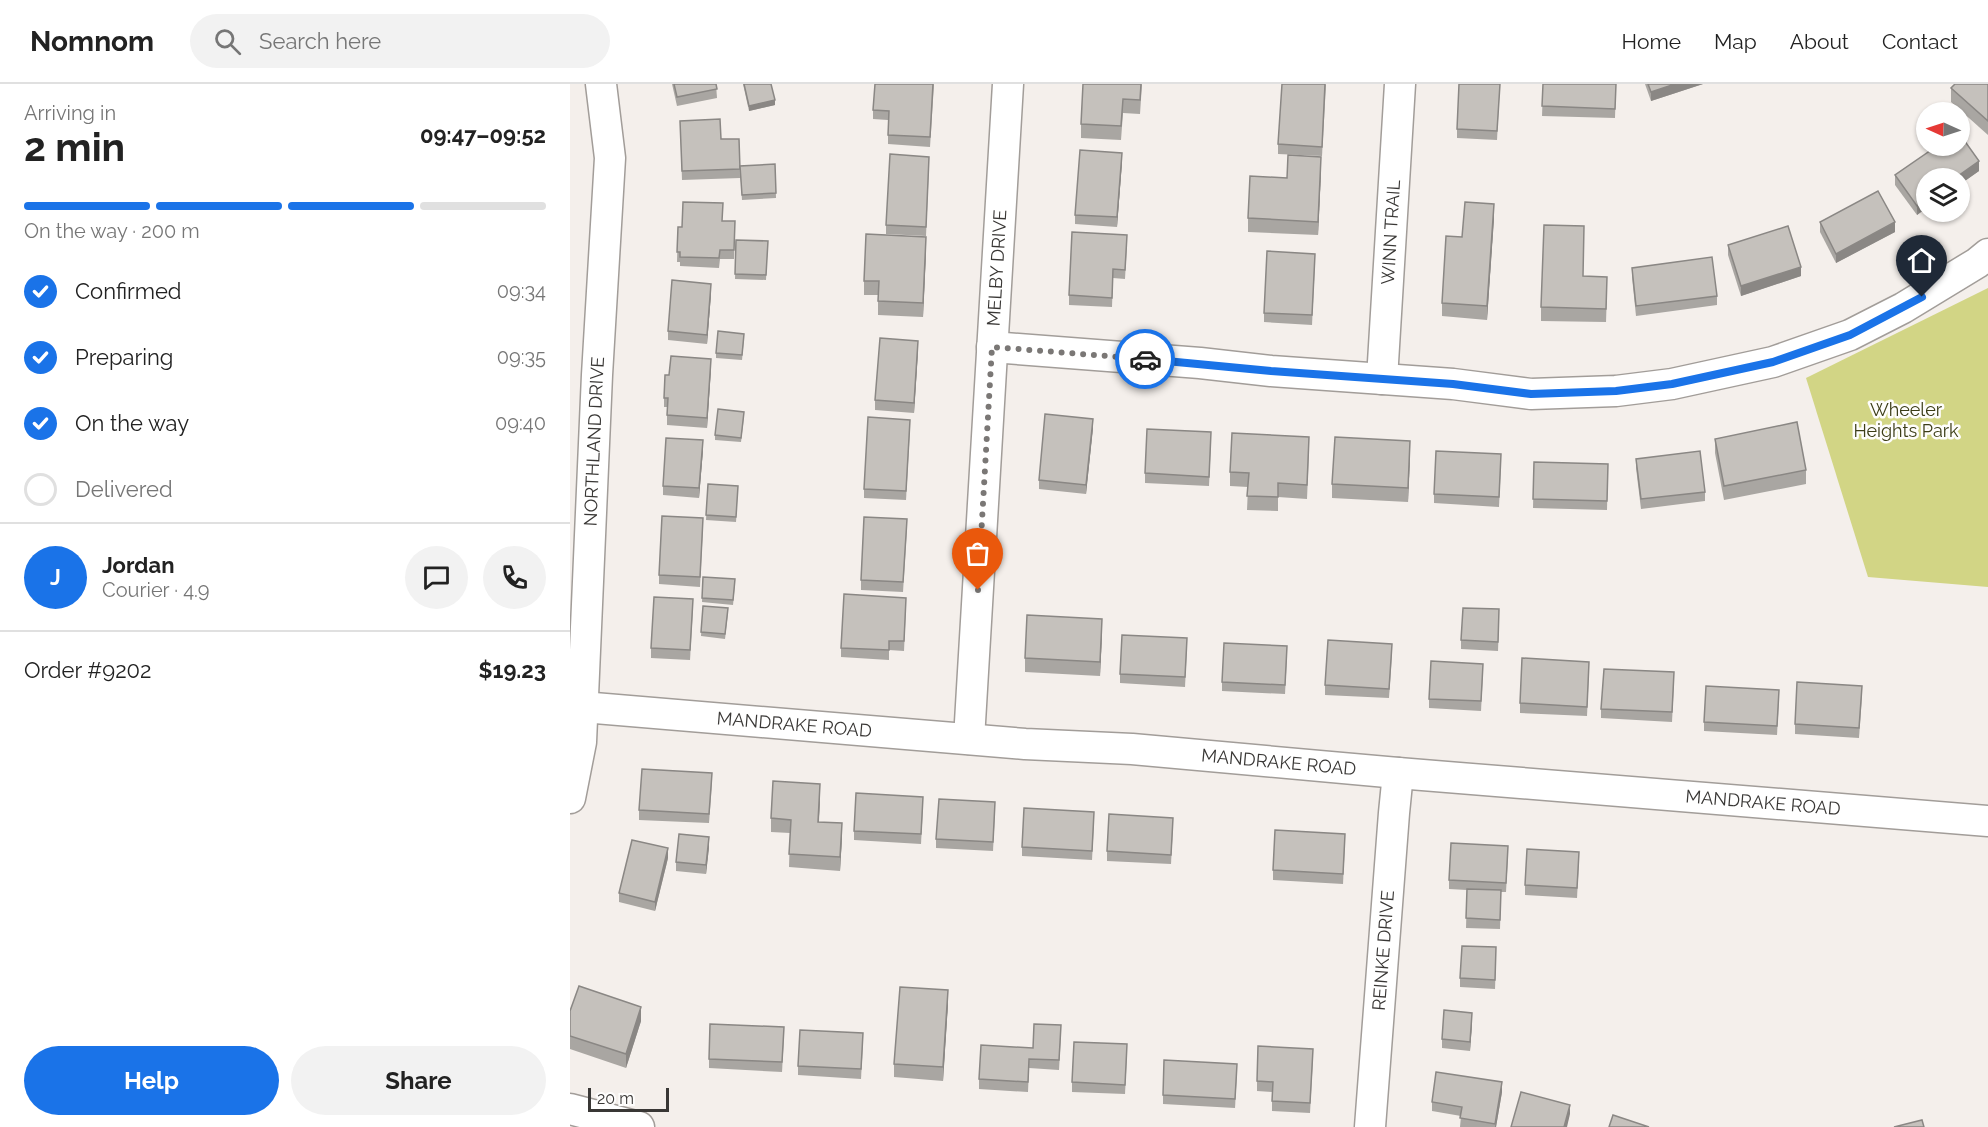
<!DOCTYPE html>
<html lang="en">
<head>
<meta charset="utf-8">
<style>
	body { margin:0; font-family:Raleway,sans-serif; background:#f2f2f2; color:#222; height:100vh; display:flex; flex-direction:column; font-size:22px; white-space:nowrap }
	* { box-sizing:border-box; margin:0 }
	p { font-size:20px; color:#767676 }
	.icon { flex:none; width:33px; height:33px; fill:none; stroke:currentColor; stroke-width:2; stroke-linecap:round; stroke-linejoin:round }
	.map { position:relative; flex:1; overflow:hidden }
	.side { display:flex; flex-direction:column; background:#fff; width:570px }
	.side>* { flex:none }
	.needle { width:39px; rotate:273deg }
	.tools { position:absolute; left:1346px; top:18px; display:grid; gap:12px }
	.tools a { display:grid; place-items:center; width:54px; height:54px; border-radius:50%; background:#fff; box-shadow:0 2px 4px #0004; font-size:30px }
	.scale { position:absolute; left:18px; bottom:15px; width:81px; box-sizing:border-box; padding-left:6px; border:3px solid #393735; border-top:0; font-size:16px; line-height:21px; white-space:nowrap; color:#393735; -webkit-text-stroke:4px #fefdfc; paint-order:stroke }
	.pin { position:absolute; display:grid; place-items:center; width:51px; height:51px; color:#fff; margin:-62px -26px; border-radius:50% 50% 50% 0; rotate:-45deg; box-shadow:0 0 6px #0007 }
	.pin .icon { rotate:45deg }
	.courier { position:absolute; display:grid; place-items:center; width:60px; height:60px; margin:-30px; border:4px solid #1a73e8; border-radius:50%; background:#fff; color:#222; box-shadow:0 2px 8px #0007 }
	.summary em { font-style:normal; font-weight:700 }
	.summary div { display:flex; flex-direction:column-reverse }
	.summary { display:flex; align-items:center; justify-content:space-between; height:102px; padding:0 24px }
	h1 { font-size:39px; font-weight:700; line-height:45px }
	.bar { display:grid; grid-template-columns:repeat(4,1fr); gap:9px 6px; align-content:center; height:72px; padding:0 24px }
	.bar i { height:8px; border-radius:4px; background:#e0e0e0 }
	.bar .current { background:#1a73e8 }
	.bar p { grid-column:span 4 }
	.line { display:flex; align-items:center; gap:15px; padding:0 24px; border-top:2px solid #e0e0e0 }
	.line div { flex:1 }
	.round { display:grid; place-items:center; flex:none; width:63px; height:63px; border-radius:32px; background:#f2f2f2 }
	ol { padding:0 24px; list-style:none }
	li { display:flex; align-items:center; gap:18px; height:66px }
	li p { margin-inline-start:auto }
	li .icon { padding:6px; border-radius:50%; background:#1a73e8; color:#fff; stroke-width:4 }
	li:last-child { color:#767676 }
	li i { width:33px; height:33px; border:3px solid #e0e0e0; border-radius:50% }
	.action { display:flex; gap:12px; margin-top:auto; padding:12px 24px }
	.action a { flex:1; height:69px; border-radius:36px; background:#1a73e8; color:#fff; font-size:24px; font-weight:700; line-height:69px; text-align:center }
	.action a+a { background:#f2f2f2; color:#222 }
	header { display:flex; align-items:center; gap:36px; box-sizing:border-box; height:84px; padding:0 30px; background:#fff; border-bottom:2px solid #e0e0e0 }
	header strong { font-size:28px }
	nav { display:flex; gap:33px; margin-inline-start:auto; font-size:21px }
	.search { width:420px; height:54px; background:#f2f2f2; display:flex; align-items:center; gap:15px; box-sizing:border-box; padding:0 21px; border-radius:33px; color:#767676; font-size:22px }
	main { display:flex; flex:1; min-height:0 }
	.map>svg:first-child { display:block }
	.green { fill:#d2d585 }
	.lines { fill:none; stroke-linecap:round; stroke-linejoin:round }
	.minor-casing { stroke:#a29d99; stroke-width:33 }
	.minor { stroke:#fff; stroke-width:30 }
	.wall { fill:#a9a6a2 }
	.shaded-wall { fill:#8a8784 }
	.building { fill:#c5c1bc; stroke:#8a8784; stroke-width:1.5 }
	.done { stroke:#7a7775; stroke-width:6; stroke-dasharray:0 10.8 }
	.route { stroke:#1a73e8; stroke-width:8 }
	.labels { text-anchor:middle; stroke-width:5; stroke-linejoin:round; paint-order:stroke }
	.street-label { font-size:18px; fill:#393735; stroke:#fefdfc }
	.park-label { font-size:18px; fill:#3c3d17; stroke:#fefdfc }
</style>
</head>
<body>
<header>
<strong>Nomnom</strong>
<div class="search"><svg class="icon" aria-label="search" viewBox="0 0 24 24"><circle cx="10" cy="10" r="6"/><path d="M15 15l6 6"/></svg>Search here</div>
<nav><a>Home</a><a>Map</a><a>About</a><a>Contact</a></nav>
</header>
<main>
<section class="side">
<div class="summary"><div><h1>2 min</h1><p>Arriving in</p></div><em>09:47–09:52</em></div>
<div class="bar"><i class="current"></i><i class="current"></i><i class="current"></i><i></i><p>On the way · 200 m</p></div>
<ol>
<li><svg class="icon" aria-label="check" viewBox="0 0 24 24"><path d="M5 12l5 5 9-10"/></svg>Confirmed<p>09:34</p></li>
<li><svg class="icon" aria-label="check" viewBox="0 0 24 24"><path d="M5 12l5 5 9-10"/></svg>Preparing<p>09:35</p></li>
<li><svg class="icon" aria-label="check" viewBox="0 0 24 24"><path d="M5 12l5 5 9-10"/></svg>On the way<p>09:40</p></li>
<li><i></i>Delivered</li>
</ol>
<div class="line" style="height:108px"><b class="round" style="background:#1a73e8;color:#fff">J</b><div><b>Jordan</b><p>Courier · 4.9</p></div><a class="round"><svg class="icon" aria-label="chat" viewBox="0 0 24 24"><path d="M4 5h16v11H9l-5 4z"/></svg></a><a class="round"><svg class="icon" aria-label="phone" viewBox="0 0 24 24"><path d="M5 4h4l2 5-3 2q2 4 5 5l2-3 5 2v4C11 20 4 13 5 4z"/></svg></a></div>
<div class="line" style="height:78px"><div>Order #9202</div><b>$19.23</b></div>
<div class="action"><a>Help</a><a>Share</a></div>
</section>
<div class="map">
<svg width="1418" height="1043" viewBox="0 0 1418 1043">
	<rect width="100%" height="100%" fill="#f4efeb"/>
	<path class="green" d="M1418,204V503L1298,493L1236,294Z"/>
	<g class="lines">
		<g class="minor-casing">
			<g id="minor">
				<path d="M422,263L630,279L701,287L883,300L961,310L1046,307L1102,300L1203,278L1280,251L1333,224L1407,179L1418,170"/>
				<path id="s1" d="M812,295L830,0"/>
				<path id="s2" d="M0,622L455,660L562,665L828,689L1418,737"/>
				<path id="s3" d="M399,655L438,0"/>
				<path id="s4" d="M0,714L11,658L27,291L40,74L31,0"/>
				<path d="M0,1025L69,1043"/>
				<path id="s5" d="M800,1043L824,729L828,689"/>
			</g>
		</g>
		<use href="#minor" class="minor"/>
	</g>
	<g class="wall">
		<path d="M102,0H146L147,14L107,22Z"/>
		<path d="M173,0H201L205,21L179,27Z"/>
		<path d="M364,0L360,63L318,60V36L303,35V26Z"/>
		<path d="M572,0L570,30L553,29L551,56L511,54V40Z"/>
		<path d="M756,0L752,72L708,70V60Z"/>
		<path d="M930,0L927,56L887,54V45Z"/>
		<path d="M973,0H1046L1045,34L972,32Z"/>
		<path d="M1075,0H1133L1081,17Z"/>
		<path d="M1418,0V51L1381,18V4Z"/>
		<path d="M110,37L151,55H169L170,94L112,96Z"/>
		<path d="M552,78L547,143L505,140V131Z"/>
		<path d="M205,80L206,114L172,116L170,82Z"/>
		<path d="M359,82L356,152L316,150V141Z"/>
		<path d="M751,87L748,151L678,148V134L717,94Z"/>
		<path d="M1409,87L1347,131L1325,101V91Z"/>
		<path d="M924,134L917,236L872,232V219L892,153Z"/>
		<path d="M152,137H165L164,175H150L149,184L110,182V178H107L108,143H112Z"/>
		<path d="M1250,138L1325,148L1266,179L1250,148Z"/>
		<path d="M166,156L198,157L196,196L165,195Z"/>
		<path d="M557,160L555,195L543,194L542,223L499,221V211Z"/>
		<path d="M1158,161L1231,192L1171,212L1158,171Z"/>
		<path d="M356,167L353,233L308,231V211H294V197Z"/>
		<path d="M745,179L742,241L694,238V229Z"/>
		<path d="M1062,184L1147,212V221L1066,232L1062,193Z"/>
		<path d="M1013,192L1037,207L1036,238L971,237V223Z"/>
		<path d="M141,210L137,260L98,256V247Z"/>
		<path d="M174,255L172,276L146,274V269Z"/>
		<path d="M348,266L344,329L305,326V316Z"/>
		<path d="M141,284L137,344L97,341V323H94V314L99,291Z"/>
		<path d="M174,333L171,358L145,356V351Z"/>
		<path d="M523,344L516,410L469,405V396Z"/>
		<path d="M340,345L336,416L294,414V405Z"/>
		<path d="M1145,355L1236,386V400L1154,416L1145,369Z"/>
		<path d="M641,358L639,402L575,399V389Z"/>
		<path d="M133,366L129,414L93,411V402Z"/>
		<path d="M739,367L737,415L708,413V427L677,426L678,403L660,402V388Z"/>
		<path d="M840,371L838,418L762,414V400Z"/>
		<path d="M1066,375L1135,408V417L1071,425L1066,384Z"/>
		<path d="M964,378L1038,380L1037,426L963,424Z"/>
		<path d="M931,380L929,423L864,419V410Z"/>
		<path d="M138,400L168,402L166,438L136,436Z"/>
		<path d="M133,443L130,503L89,500V491Z"/>
		<path d="M337,444L333,508L291,506V496Z"/>
		<path d="M133,493L165,500L163,521L132,518Z"/>
		<path d="M133,522L158,529L155,555L131,552Z"/>
		<path d="M336,523L334,567L319,566V576L271,573V564Z"/>
		<path d="M123,524L120,576L81,574V564Z"/>
		<path d="M929,535L928,567L891,565V556Z"/>
		<path d="M532,549L530,592L455,588V574Z"/>
		<path d="M617,563L615,603L550,599V590Z"/>
		<path d="M822,570L819,614L755,611V601Z"/>
		<path d="M717,572L715,610L652,607V598Z"/>
		<path d="M1019,587L1017,632L950,629V619Z"/>
		<path d="M913,589L911,627L859,624V615Z"/>
		<path d="M1104,598L1102,638L1031,634V625Z"/>
		<path d="M1292,612L1289,654L1225,650V640Z"/>
		<path d="M1209,615L1207,651L1134,647V638Z"/>
		<path d="M142,698L139,739L69,736V726Z"/>
		<path d="M250,714L249,738L272,753L270,787L219,783L220,749L201,748V734Z"/>
		<path d="M353,722L351,760L284,756V747Z"/>
		<path d="M425,728L423,767L366,764V755Z"/>
		<path d="M524,738L522,776L452,772V763Z"/>
		<path d="M603,743L601,780L537,777V767Z"/>
		<path d="M775,759L773,800L703,796V786Z"/>
		<path d="M139,763L136,790L106,787V778Z"/>
		<path d="M938,772L936,808H931L930,845L896,844L897,806L879,805V796Z"/>
		<path d="M98,774L85,827L49,818V809Z"/>
		<path d="M1009,777L1007,814L955,811V801Z"/>
		<path d="M926,873L925,905L890,903V894Z"/>
		<path d="M378,920L373,997L324,993V980Z"/>
		<path d="M0,927L71,937L56,984L0,965Z"/>
		<path d="M902,939L900,967L872,964V955Z"/>
		<path d="M491,951L489,986L459,984L458,1008L409,1005V995L463,964Z"/>
		<path d="M214,953L212,988L139,984V975Z"/>
		<path d="M293,959L291,995L228,991V982Z"/>
		<path d="M557,970L555,1010L502,1008V998Z"/>
		<path d="M743,974L740,1029L702,1027V1008L687,1007V997Z"/>
		<path d="M667,989L665,1024L593,1020V1011Z"/>
		<path d="M932,1008L926,1043H890L891,1032L862,1027V1018Z"/>
	</g>
	<g class="shaded-wall">
		<path d="M1105,0H1133L1081,17V8Z"/>
		<path d="M205,16V21L179,27V22Z"/>
		<path d="M552,69V78L547,143V133Z"/>
		<path d="M751,73V87L748,151V138Z"/>
		<path d="M1409,77V87L1389,101V94H1385Z"/>
		<path d="M1356,115V124L1347,131V122Z"/>
		<path d="M924,120V134L917,236V222Z"/>
		<path d="M1325,138V148L1266,179V170Z"/>
		<path d="M356,153V167L353,233V219Z"/>
		<path d="M1231,183V192L1171,212V202Z"/>
		<path d="M141,200V210L137,260V251Z"/>
		<path d="M348,257V266L344,329V319Z"/>
		<path d="M141,275V284L137,344V334Z"/>
		<path d="M523,335V344L516,410V401Z"/>
		<path d="M133,356V366L129,414V404Z"/>
		<path d="M840,357V371L838,418V404Z"/>
		<path d="M532,535V549L530,592V578Z"/>
		<path d="M250,700V714L248,751V738Z"/>
		<path d="M272,739V753L270,787V773Z"/>
		<path d="M139,753V763L136,790V781Z"/>
		<path d="M98,764V774L85,827V818Z"/>
		<path d="M378,906V920L373,997V983Z"/>
		<path d="M71,923V937L56,984V970Z"/>
		<path d="M902,929V939L900,967V958Z"/>
		<path d="M932,998V1008L926,1043H925Z"/>
		<path d="M1000,1021V1030L997,1043H994Z"/>
	</g>
	<g class="building">
		<path d="M104,0H146L147,5L107,13Z"/>
		<path d="M174,0H201L205,16L179,22Z"/>
		<path d="M305,0H363L360,53L318,51L319,27L303,26Z"/>
		<path d="M513,0H571L570,16L553,15L551,42L511,40Z"/>
		<path d="M712,0H755L752,63L708,60Z"/>
		<path d="M889,0H930L927,47L887,45Z"/>
		<path d="M973,0H1046L1045,25L972,22Z"/>
		<path d="M1078,0H1105L1081,8Z"/>
		<path d="M1385,0H1418V37L1381,4Z"/>
		<path d="M150,35L151,55H169L170,85L112,87L110,37Z"/>
		<path d="M1389,49L1409,77L1385,94H1356V115L1347,122L1325,91L1367,62H1389Z"/>
		<path d="M510,66L552,69L547,133L505,131Z"/>
		<path d="M320,70L359,73L356,143L316,141Z"/>
		<path d="M718,71L751,73L748,138L678,134L680,92L717,94Z"/>
		<path d="M205,80L206,109L172,111L170,82Z"/>
		<path d="M1308,107L1325,138L1266,170L1250,138Z"/>
		<path d="M113,118L153,119L152,137H165L164,166H150L149,174L110,173V168H107L108,143H112Z"/>
		<path d="M895,118L924,120L917,222L872,219L876,152L892,153Z"/>
		<path d="M974,141L1014,142L1013,192L1037,193L1036,225L971,223Z"/>
		<path d="M1218,142L1231,183L1171,202L1158,161Z"/>
		<path d="M502,148L557,151L555,186L543,185L542,214L499,211Z"/>
		<path d="M296,150L356,153L353,219L308,217L309,197H294Z"/>
		<path d="M166,156L198,157L196,191L165,190Z"/>
		<path d="M697,167L745,170L742,231L694,229Z"/>
		<path d="M1142,173L1147,212L1066,222L1062,184Z"/>
		<path d="M102,196L141,200L137,251L98,247Z"/>
		<path d="M148,247L174,250L172,271L146,269Z"/>
		<path d="M310,254L348,257L344,319L305,316Z"/>
		<path d="M101,272L141,275L137,334L97,331L98,314H94L95,291H99Z"/>
		<path d="M148,325L174,328L171,354L145,351Z"/>
		<path d="M475,330L523,335L516,401L469,396Z"/>
		<path d="M298,333L340,336L336,407L294,405Z"/>
		<path d="M1227,338L1236,386L1154,402L1145,355Z"/>
		<path d="M577,345L641,348L639,393L575,389Z"/>
		<path d="M662,349L739,353L737,401L708,399V413L677,412L679,389L660,388Z"/>
		<path d="M765,353L840,357L838,404L762,400Z"/>
		<path d="M96,354L133,356L129,404L93,402Z"/>
		<path d="M866,367L931,370L929,413L864,410Z"/>
		<path d="M1130,367L1135,408L1071,415L1066,375Z"/>
		<path d="M964,378L1038,380L1037,417L963,415Z"/>
		<path d="M138,400L168,402L166,433L136,431Z"/>
		<path d="M92,432L133,434L130,493L89,491Z"/>
		<path d="M294,433L337,435L333,498L291,496Z"/>
		<path d="M133,493L165,495L163,516L132,514Z"/>
		<path d="M274,510L336,514L334,557H319V566L271,564Z"/>
		<path d="M84,513L123,515L120,566L81,564Z"/>
		<path d="M133,522L158,524L155,550L131,548Z"/>
		<path d="M893,524L929,525L928,558L891,556Z"/>
		<path d="M457,531L532,535L530,578L455,574Z"/>
		<path d="M552,551L617,554L615,593L550,590Z"/>
		<path d="M758,556L822,560L819,605L755,601Z"/>
		<path d="M654,559L717,562L715,601L652,598Z"/>
		<path d="M952,574L1019,578L1017,623L950,619Z"/>
		<path d="M861,577L913,580L911,617L859,615Z"/>
		<path d="M1034,585L1104,588L1102,628L1031,625Z"/>
		<path d="M1227,598L1292,602L1289,644L1225,640Z"/>
		<path d="M1136,602L1209,606L1207,642L1134,638Z"/>
		<path d="M72,685L142,689L139,730L69,726Z"/>
		<path d="M203,697L250,700L248,738L272,739L270,773L219,770L221,736L201,734Z"/>
		<path d="M286,709L353,713L351,750L284,747Z"/>
		<path d="M369,715L425,718L423,758L366,755Z"/>
		<path d="M454,724L524,728L522,767L452,763Z"/>
		<path d="M539,730L603,734L601,771L537,767Z"/>
		<path d="M705,746L775,750L773,790L703,786Z"/>
		<path d="M109,750L139,753L136,781L106,778Z"/>
		<path d="M62,756L98,764L85,818L49,809Z"/>
		<path d="M881,759L938,762L936,799L879,796Z"/>
		<path d="M957,765L1009,768L1007,804L955,801Z"/>
		<path d="M897,805L931,806L930,836L896,834Z"/>
		<path d="M892,862L926,863L925,896L890,894Z"/>
		<path d="M9,902L71,923L56,970L0,952V927Z"/>
		<path d="M330,903L378,906L373,983L324,980Z"/>
		<path d="M874,926L902,929L900,958L872,955Z"/>
		<path d="M140,940L214,943L212,978L139,975Z"/>
		<path d="M464,940L491,941L489,976L459,975L458,998L409,995L411,961L463,964Z"/>
		<path d="M230,946L293,949L291,985L228,982Z"/>
		<path d="M504,958L557,960L555,1001L502,998Z"/>
		<path d="M688,962L743,965L740,1019L702,1017L703,998L687,997Z"/>
		<path d="M594,976L667,980L665,1015L593,1011Z"/>
		<path d="M866,988L932,998L925,1040L890,1034L892,1023L862,1018Z"/>
		<path d="M951,1008L1000,1021L994,1043H941Z"/>
		<path d="M1043,1031L1079,1043H1039Z"/>
		<path d="M1352,1036L1354,1043H1324Z"/>
	</g>
	<g class="lines">
		<path class="done" d="M408,506L422,263L575,275"/>
		<path class="route" d="M575,275L701,287L883,300L961,310L1046,307L1102,300L1203,278L1280,251L1352,213"/>
	</g>
	<g class="labels">
		<g class="street-label">
			<text dy="6" stroke="none"><textPath href="#s1" startOffset="147">WINN TRAIL</textPath></text>
			<text dy="6" stroke="none"><textPath href="#s3" startOffset="472">MELBY DRIVE</textPath></text>
			<text dy="6" stroke="none"><textPath href="#s4" startOffset="358">NORTHLAND DRIVE</textPath></text>
			<text dy="6" stroke="none"><textPath href="#s2" startOffset="225">MANDRAKE ROAD</textPath></text>
			<text dy="6" stroke="none"><textPath href="#s2" startOffset="711">MANDRAKE ROAD</textPath></text>
			<text dy="6" stroke="none"><textPath href="#s2" startOffset="1197">MANDRAKE ROAD</textPath></text>
			<text dy="6" stroke="none"><textPath href="#s5" startOffset="177">REINKE DRIVE</textPath></text>
		</g>
		<g class="park-label">
			<text x="1336" y="332">Wheeler<tspan x="1336" dy="21">Heights Park</tspan></text>
		</g>
	</g>
</svg>
<div class="tools">
<a><svg class="needle" viewBox="-14 -14 28 28"><path d="M0-13l5 13h-10z" fill="#e53935"/><path d="M0 13l5-13h-10z" fill="#767676"/></svg></a>
<a><svg class="icon" aria-label="layers" viewBox="0 0 24 24"><path d="M12 4l9 5-9 5-9-5zM3 14l9 5 9-5"/></svg></a>
</div>
<div class="scale">20 m</div>
<div class="pin" style="left:408px;top:506px;background:#ea580c"><svg class="icon" aria-label="bag" viewBox="0 0 24 24"><path d="M5 8h14l-1 12H6zM9 8a3 3 0 0 1 6 0"/></svg></div>
<div class="pin" style="left:1352px;top:213px;background:#1f2937"><svg class="icon" aria-label="home" viewBox="0 0 24 24"><path d="M3 11l9-7 9 7M6 9v11h12V9"/></svg></div>
<div class="courier" style="left:575px;top:275px"><svg class="icon" aria-label="car" viewBox="0 0 24 24"><path d="M5 17H2v-5l4-1 3-4h7l3 4 3 1v5h-3M9 17h6M6 11h13"/><circle cx="7" cy="17" r="2"/><circle cx="17" cy="17" r="2"/></svg></div>
</div>
</main>
</body>
</html>
